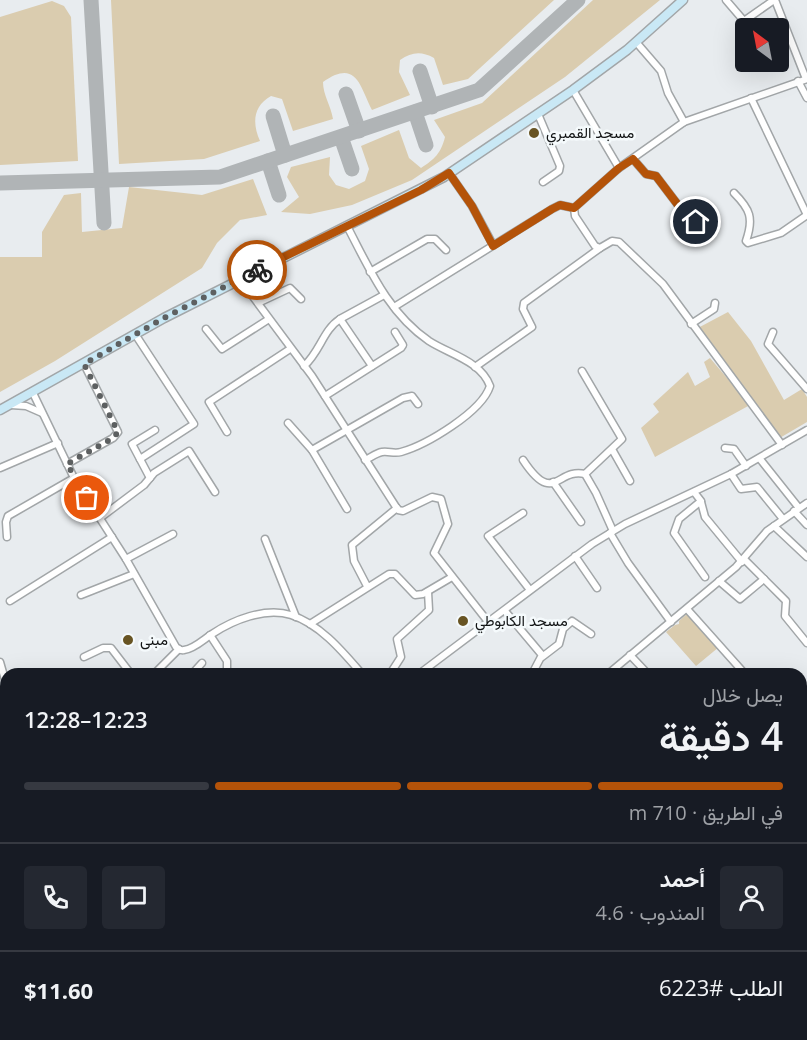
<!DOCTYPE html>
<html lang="ar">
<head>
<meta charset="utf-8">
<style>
	body { margin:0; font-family:"Open Sans",Vazirmatn,sans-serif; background:#242831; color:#f1f3f6; direction:rtl; height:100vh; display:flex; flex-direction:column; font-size:22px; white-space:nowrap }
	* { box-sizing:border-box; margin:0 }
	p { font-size:20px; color:#9ea1a6 }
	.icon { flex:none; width:33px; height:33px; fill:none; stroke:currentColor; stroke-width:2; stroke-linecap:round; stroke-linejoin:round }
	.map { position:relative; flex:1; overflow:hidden; direction:ltr }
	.sheet { position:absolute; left:0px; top:668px; width:807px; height:374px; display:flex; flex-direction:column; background:#171b24; border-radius:18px 18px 0 0; box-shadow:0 6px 24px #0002; direction:rtl }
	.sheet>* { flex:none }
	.needle { width:39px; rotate:328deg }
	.tools { position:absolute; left:735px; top:18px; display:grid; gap:12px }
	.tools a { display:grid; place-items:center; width:54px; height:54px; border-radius:6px; background:#171b24; box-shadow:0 6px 24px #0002; font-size:30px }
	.pin { position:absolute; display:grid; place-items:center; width:51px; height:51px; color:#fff; margin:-26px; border:3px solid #fff; border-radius:50%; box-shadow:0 2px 6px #0007 }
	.courier { position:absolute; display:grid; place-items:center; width:60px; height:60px; margin:-30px; border:4px solid #b45309; border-radius:50%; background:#fff; color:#222; box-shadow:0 2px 8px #0007 }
	.summary em { font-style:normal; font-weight:600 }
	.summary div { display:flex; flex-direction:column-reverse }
	.summary { display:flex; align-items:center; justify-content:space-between; height:102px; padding:0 24px }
	h1 { font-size:39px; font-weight:600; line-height:45px }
	.bar { display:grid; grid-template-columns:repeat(4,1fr); gap:9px 6px; align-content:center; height:72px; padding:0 24px }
	.bar i { height:8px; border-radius:4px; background:#363941 }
	.bar .selected { background:#b45309 }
	.bar p { grid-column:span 4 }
	.line { display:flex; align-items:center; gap:15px; padding:0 24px; border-top:2px solid #363941 }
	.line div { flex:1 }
	.round { display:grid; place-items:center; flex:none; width:63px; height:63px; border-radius:6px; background:#242831 }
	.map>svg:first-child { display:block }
	.green { fill:#daccaf }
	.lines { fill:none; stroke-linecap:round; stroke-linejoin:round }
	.taxiway { stroke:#b0b4b6; stroke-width:15 }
	.minor-casing { stroke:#a2a6a8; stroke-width:9 }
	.tertiary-casing { stroke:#a2a6a8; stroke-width:10 }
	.secondary-casing { stroke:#a2a6a8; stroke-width:11 }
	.primary-casing { stroke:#c6c7c7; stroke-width:12 }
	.minor { stroke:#fff; stroke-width:6 }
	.tertiary { stroke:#fff; stroke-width:8 }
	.secondary { stroke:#c9e8f5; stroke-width:8 }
	.primary { stroke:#92d1eb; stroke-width:9 }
	.done { stroke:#5d6061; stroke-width:6; stroke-dasharray:0 10.8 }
	.route { stroke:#b45309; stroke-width:8 }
	.poi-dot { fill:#685423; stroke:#f5fafc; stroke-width:2 }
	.labels { text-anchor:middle; stroke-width:5; stroke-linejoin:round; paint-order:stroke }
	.poi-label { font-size:15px; fill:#121415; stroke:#f5fafc; text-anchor:start }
</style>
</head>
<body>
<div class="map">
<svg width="807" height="1040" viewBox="0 0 807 1040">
	<rect width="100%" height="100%" fill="#e8ecef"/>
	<g class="green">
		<path d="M111,0H554L468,79L443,85L434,58C421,51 412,52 400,60L399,72L410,95L372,110C360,87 357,58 323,82C323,95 331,106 333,119L293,131L282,99L271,96C253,106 252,123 260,141L204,159L119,164Z"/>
		<path d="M593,0H660L565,77L412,180L352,205L310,214L281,212L299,197L287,177L291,167L330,157L329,175L336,185L349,189L365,181L369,169L361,146L399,130L409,158L421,168C435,159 441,153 445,137L434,120L482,103Z"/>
		<path d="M52,1L64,6L71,17L78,161L0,165V17Z"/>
		<path d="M253,179L267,215L240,220L217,243L202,268L55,361L0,392V257H42V232L64,195L81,193L82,232L122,228L129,187L202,195Z"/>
		<path d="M728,312L751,341L784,400L802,389L807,397V422L778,439L696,329Z"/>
		<path d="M710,358L750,405L655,457L641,428L659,412L653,404L688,372L695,386L710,377L704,362Z"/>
		<path d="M688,613L719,647L696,666L666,632L675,625L679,624V621Z"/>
	</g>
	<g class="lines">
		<g class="taxiway">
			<path d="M91,0L104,223"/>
			<path d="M420,71L432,107"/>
			<path d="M346,94L359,131"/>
			<path d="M415,112L426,145"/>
			<path d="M273,116L285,155"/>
			<path d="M341,137L352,169"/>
			<path d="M268,161L279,195"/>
			<path d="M0,183L220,177L479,90L578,0"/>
		</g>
		<g class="minor-casing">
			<g id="minor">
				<path d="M726,0L744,21L774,0"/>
				<path d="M775,0L806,79"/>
				<path d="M636,42L661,71L668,93L684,122"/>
				<path d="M798,81L807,98"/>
				<path d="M573,90L619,168"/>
				<path d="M538,114L560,166L559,171L543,182"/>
				<path d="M633,159L646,174L656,176L678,205L696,222L710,217"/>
				<path d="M449,173L472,206L493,245"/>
				<path d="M734,193C750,209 754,218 746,241L748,243L781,233L807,215L751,98"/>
				<path d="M347,226C369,268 388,313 429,341C449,354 481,361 490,386C482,412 426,445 401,452C394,454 389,451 382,452C376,453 370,458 365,460"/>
				<path d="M370,272L427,239H435L446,250"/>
				<path d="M239,278L312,376L398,510L403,511L432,497L441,499L448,524L434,553L489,623"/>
				<path d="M258,303L290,288L301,299"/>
				<path d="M394,307L552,209L560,205L574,208"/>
				<path d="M691,324L714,309L715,303"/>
				<path d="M206,329L222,349L269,319"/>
				<path d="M773,332L768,344L807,389"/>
				<path d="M135,334L194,424L140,459"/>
				<path d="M304,366C320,352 323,330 340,319"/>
				<path d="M372,366L340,319L384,295"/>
				<path d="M475,367L532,327L523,309L524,303L600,248"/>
				<path d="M582,371L622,439L585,474L596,493L613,531"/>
				<path d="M33,393L74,478L126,559L176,647C179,649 180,651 184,650C194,649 204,639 212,634C233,620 265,607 291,615C320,624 343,652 362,674"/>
				<path d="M325,396L401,348L403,345L395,332"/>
				<path d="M11,405L26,406L42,413"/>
				<path d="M288,423L312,450"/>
				<path d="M227,432L209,402L290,349"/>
				<path d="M782,445L663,284L619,242L612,241L600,248L595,246L575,216L574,208L619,168L684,122L807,79"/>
				<path d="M725,448L734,449L746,466"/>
				<path d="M613,451L630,481"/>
				<path d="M760,459L799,508"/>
				<path d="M523,460C554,507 557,467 585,474"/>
				<path d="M67,464L113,438L118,432L84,364"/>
				<path d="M0,468L58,443"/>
				<path d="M731,474L741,489L757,487L783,519"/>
				<path d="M150,478L132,444L155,430"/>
				<path d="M553,482L581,522"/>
				<path d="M694,492L701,501L679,519L674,533L705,577"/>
				<path d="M701,502L705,517L742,562"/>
				<path d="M347,509L312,450L403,398L412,396L418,404"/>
				<path d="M794,511L807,525"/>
				<path d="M523,513L488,536L530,590"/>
				<path d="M100,518L144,485L154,473L189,451L215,492"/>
				<path d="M774,526L807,557"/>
				<path d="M610,533L628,563L671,622"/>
				<path d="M7,537L6,522L8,516L74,478"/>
				<path d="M265,539L296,617"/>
				<path d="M575,556L597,588"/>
				<path d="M126,559L173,534"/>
				<path d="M744,559L786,601L785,616L807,643"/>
				<path d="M719,581L740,599L764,579"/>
				<path d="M367,586L354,561L352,545L397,508"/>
				<path d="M81,595L134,574"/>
				<path d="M10,601L112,537"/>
				<path d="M687,609L745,674"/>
				<path d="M505,611L542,655L532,674"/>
				<path d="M310,624L389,574H395L415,595L423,594L452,577"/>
				<path d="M210,635L227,661V674"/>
				<path d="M630,655L648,674"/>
				<path d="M84,657L103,648H111L131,674"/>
				<path d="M542,657L559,644L563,629L572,621L591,634"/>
				<path d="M0,662L6,683"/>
				<path d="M154,674L179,649"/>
				<path d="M192,674L202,663"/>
				<path d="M390,674L401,657L397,639L429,610L428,592"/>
				<path d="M419,674L592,544L625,524L731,474L807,430"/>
				<path d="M608,674L736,567L767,531L807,503"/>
				<path d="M801,693L807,701"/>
				<path d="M0,694L6,690"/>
				<path d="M0,720L6,728L0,734"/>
				<path d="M801,727L807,724"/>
				<path d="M801,753L807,750"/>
				<path d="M801,796L807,809"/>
				<path d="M801,902L807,912"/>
				<path d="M0,940L6,941"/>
				<path d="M801,959L807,956"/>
				<path d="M801,973L802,975"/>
				<path d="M0,995L6,1002"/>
				<path d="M33,1035L37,1040"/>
				<path d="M176,1035L181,1040"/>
				<path d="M412,1035L420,1040"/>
				<path d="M0,1038L2,1040"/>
				<path d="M66,1040L68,1035"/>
			</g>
		</g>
		<g class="tertiary-casing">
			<path id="tertiary" d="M656,1035L658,1040"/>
		</g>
		<g class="secondary-casing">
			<path id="secondary" d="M0,410L164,318L444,177L573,90L627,50L683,0"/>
		</g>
		<g class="primary-casing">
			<g id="primary">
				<path d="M801,812L807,811"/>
				<path d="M801,819H807"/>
				<path d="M223,1040L229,1035"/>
				<path d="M233,1040L239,1035"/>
			</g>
		</g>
		<use href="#minor" class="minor"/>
		<use href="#tertiary" class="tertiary"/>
		<use href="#secondary" class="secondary"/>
		<use href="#primary" class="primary"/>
	</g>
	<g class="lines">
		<path class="done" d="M87,498L67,464L113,438L118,432L84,364L164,318L257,270"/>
		<path class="route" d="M257,270L421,190L449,173L472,206L493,246L552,209L560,205L574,208L619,168L633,159L646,174L656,176L678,205L696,222"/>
	</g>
	<g class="poi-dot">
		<circle cx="534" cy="133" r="6"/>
		<circle cx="463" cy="621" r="6"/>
		<circle cx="128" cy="640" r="6"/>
	</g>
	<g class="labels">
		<g class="poi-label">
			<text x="546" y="138">مسجد القمبري</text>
			<text x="475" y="626">مسجد الكابوطي</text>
			<text x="140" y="645">مبنى</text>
		</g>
	</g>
</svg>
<div class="tools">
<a><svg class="needle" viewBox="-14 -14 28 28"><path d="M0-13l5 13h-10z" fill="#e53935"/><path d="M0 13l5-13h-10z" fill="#9ea1a6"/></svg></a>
</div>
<div class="pin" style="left:87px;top:498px;background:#ea580c"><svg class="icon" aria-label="bag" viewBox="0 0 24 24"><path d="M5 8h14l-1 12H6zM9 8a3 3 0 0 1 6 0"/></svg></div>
<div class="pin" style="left:696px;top:222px;background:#1f2937"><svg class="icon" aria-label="home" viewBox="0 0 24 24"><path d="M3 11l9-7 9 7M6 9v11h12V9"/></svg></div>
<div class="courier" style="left:257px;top:270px"><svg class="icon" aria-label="bike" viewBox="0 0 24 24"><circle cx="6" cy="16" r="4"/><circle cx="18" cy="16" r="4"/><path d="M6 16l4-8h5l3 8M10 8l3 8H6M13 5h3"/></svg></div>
<section class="sheet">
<div class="summary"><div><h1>4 دقيقة</h1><p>يصل خلال</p></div><em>12:23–12:28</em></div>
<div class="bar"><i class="selected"></i><i class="selected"></i><i class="selected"></i><i></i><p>في الطريق · 710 m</p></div>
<div class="line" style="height:108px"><a class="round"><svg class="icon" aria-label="person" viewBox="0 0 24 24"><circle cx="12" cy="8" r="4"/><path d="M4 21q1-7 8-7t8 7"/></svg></a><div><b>أحمد</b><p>المندوب · 4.6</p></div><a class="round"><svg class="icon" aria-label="chat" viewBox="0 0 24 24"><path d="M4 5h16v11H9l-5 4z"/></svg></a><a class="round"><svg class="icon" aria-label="phone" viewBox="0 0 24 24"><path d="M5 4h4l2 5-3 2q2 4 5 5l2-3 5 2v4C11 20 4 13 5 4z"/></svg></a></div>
<div class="line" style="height:78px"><div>الطلب #6223</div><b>$11.60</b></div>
</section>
</div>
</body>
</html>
